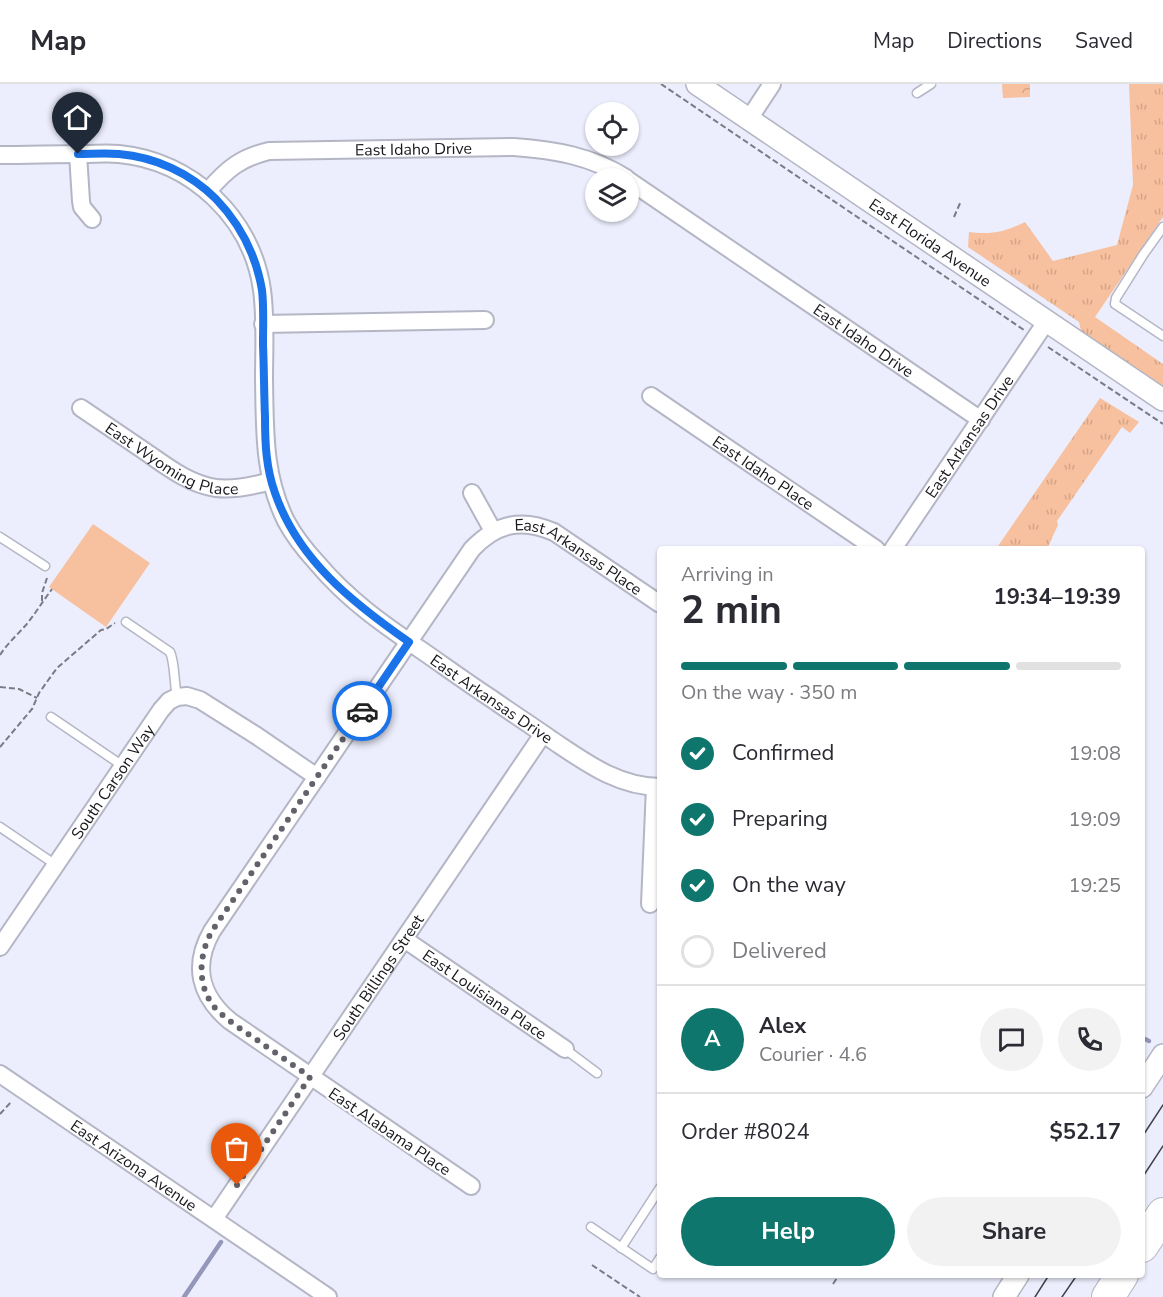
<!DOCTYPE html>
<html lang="en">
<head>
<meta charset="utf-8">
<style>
	body { margin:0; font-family:"Nunito Sans",sans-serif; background:#f2f2f3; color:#2b2b33; height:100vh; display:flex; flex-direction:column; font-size:22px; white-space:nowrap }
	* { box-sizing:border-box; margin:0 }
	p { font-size:20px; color:#7c7c81 }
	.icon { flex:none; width:33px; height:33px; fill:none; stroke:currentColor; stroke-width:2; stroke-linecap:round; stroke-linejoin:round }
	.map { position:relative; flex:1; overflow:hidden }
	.details { position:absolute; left:657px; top:462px; width:488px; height:732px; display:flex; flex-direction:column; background:#fff; border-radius:6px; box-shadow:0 2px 4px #0004 }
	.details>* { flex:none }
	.fabs { position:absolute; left:585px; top:18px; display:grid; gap:12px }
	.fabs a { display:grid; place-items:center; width:54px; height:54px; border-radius:50%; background:#fff; box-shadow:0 2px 4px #0004; font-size:30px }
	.pin { position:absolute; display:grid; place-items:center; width:51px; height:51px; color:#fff; margin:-62px -26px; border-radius:50% 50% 50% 0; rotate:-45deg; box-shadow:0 0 6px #0007 }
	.pin .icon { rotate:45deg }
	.courier { position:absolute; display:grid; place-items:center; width:60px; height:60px; margin:-30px; border:4px solid #1a73e8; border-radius:50%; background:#fff; color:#222; box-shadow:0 2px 8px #0007 }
	.headline em { font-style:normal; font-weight:700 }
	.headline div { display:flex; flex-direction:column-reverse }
	.headline { display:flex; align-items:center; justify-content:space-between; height:102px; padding:0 24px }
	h1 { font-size:39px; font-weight:700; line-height:45px }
	.bar { display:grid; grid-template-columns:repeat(4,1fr); gap:9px 6px; align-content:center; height:72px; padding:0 24px }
	.bar i { height:8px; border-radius:4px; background:#e1e1e2 }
	.bar .on { background:#0f766e }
	.bar p { grid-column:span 4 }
	.line { display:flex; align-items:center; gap:15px; padding:0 24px; border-top:2px solid #e1e1e2 }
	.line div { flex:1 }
	.round { display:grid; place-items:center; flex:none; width:63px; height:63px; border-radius:32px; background:#f2f2f3 }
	ol { padding:0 24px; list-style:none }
	li { display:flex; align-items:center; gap:18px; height:66px }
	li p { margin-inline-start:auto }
	li .icon { padding:6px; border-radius:50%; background:#0f766e; color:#fff; stroke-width:4 }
	li:last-child { color:#7c7c81 }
	li i { width:33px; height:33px; border:3px solid #e1e1e2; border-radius:50% }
	.action { display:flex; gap:12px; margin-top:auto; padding:12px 24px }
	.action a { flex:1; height:69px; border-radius:36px; background:#0f766e; color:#fff; font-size:24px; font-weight:700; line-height:69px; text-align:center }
	.action a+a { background:#f2f2f3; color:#2b2b33 }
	header { display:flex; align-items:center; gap:36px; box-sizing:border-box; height:84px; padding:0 30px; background:#fff; border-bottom:2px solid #e1e1e2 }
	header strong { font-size:28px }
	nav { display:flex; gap:33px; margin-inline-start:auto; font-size:21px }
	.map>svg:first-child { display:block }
	.grass { fill:url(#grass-tufts) }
	.forest { fill:url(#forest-crowns) }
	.garden { fill:#f7c09e }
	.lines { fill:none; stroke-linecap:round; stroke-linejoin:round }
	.stream { stroke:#9497ba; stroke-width:4.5 }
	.service-casing { stroke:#b4b6c5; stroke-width:11 }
	.minor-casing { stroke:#b4b6c5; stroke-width:20 }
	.tertiary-casing { stroke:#b4b6c5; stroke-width:24 }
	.motorway-casing { stroke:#b4b6c5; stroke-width:34 }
	.path { stroke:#7a7b85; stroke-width:2; stroke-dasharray:6 3; stroke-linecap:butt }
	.service { stroke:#fff; stroke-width:8 }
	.minor { stroke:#fff; stroke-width:16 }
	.tertiary { stroke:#fff; stroke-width:21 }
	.motorway { stroke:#fff; stroke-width:32 }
	.tram { stroke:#414249; stroke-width:1.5 }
	.done { stroke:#62626b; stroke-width:6; stroke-dasharray:0 10.8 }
	.route { stroke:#1a73e8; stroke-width:8 }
	.labels { text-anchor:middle; stroke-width:4.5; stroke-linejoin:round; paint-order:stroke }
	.street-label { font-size:16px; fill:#17171c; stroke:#fff }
</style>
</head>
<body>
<header>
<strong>Map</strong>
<nav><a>Map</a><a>Directions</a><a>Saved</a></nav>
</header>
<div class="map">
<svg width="1163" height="1213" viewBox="0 0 1163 1213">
	<defs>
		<pattern id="grass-tufts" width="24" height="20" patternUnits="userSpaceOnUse" patternTransform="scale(1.5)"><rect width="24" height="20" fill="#f7c09e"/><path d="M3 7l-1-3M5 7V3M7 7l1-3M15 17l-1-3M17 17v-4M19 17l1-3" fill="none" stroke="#d3a488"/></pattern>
		<pattern id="forest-crowns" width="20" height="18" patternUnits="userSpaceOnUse" patternTransform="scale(1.5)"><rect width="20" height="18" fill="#f7c09e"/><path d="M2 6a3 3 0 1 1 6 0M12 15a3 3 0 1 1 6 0" fill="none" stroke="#d3a488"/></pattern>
	</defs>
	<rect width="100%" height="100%" fill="#eceefd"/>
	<g class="grass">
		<path d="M1129,0H1163V133L1095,233L1163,280V303L1081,247L1079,238L968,163L969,148C991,151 1005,148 1025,138L1053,177L1117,161L1133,101Z"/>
		<path d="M1100,314L1139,338L1130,349L1122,343L1057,437L1058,441L1047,465H996Z"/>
	</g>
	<path class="forest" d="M1002,0H1030V13L1003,14Z"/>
	<path class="garden" d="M93,440L150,479L106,543L49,503Z"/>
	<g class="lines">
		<g class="stream">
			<path d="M1145,955L1149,957"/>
			<path d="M184,1213L221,1158"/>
		</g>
		<g class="service-casing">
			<g id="service">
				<path d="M917,9L931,0"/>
				<path d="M1163,143L1143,171L1116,214L1115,220L1163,252"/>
				<path d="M0,453L45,482"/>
				<path d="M126,538L170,568C175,579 174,599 177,613"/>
				<path d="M51,633L123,682"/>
				<path d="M0,743L56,781"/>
				<path d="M565,965L597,989"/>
				<path d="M591,1143L653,1185L660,1174"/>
				<path d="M621,1164L660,1104"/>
			</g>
		</g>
		<g class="minor-casing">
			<g id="minor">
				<path d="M749,35L772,0"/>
				<path d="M78,70L81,117L82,123L92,135"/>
				<path id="s1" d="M0,71C28,71 55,70 83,70C95,70 108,69 119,70C192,77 252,134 262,206C266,235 264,266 264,295C265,345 263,391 286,437C294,452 305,466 317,479C348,516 384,541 424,568C447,584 469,600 492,615C512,629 532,642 552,656C585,678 618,703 660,703"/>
				<path id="s2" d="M628,96L981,336"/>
				<path id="s3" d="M208,107C227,85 240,74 269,67L514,63C555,66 591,72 626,94"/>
				<path d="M263,240L485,236"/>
				<path id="s4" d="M651,312L876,465"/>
				<path id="s5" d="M81,324C102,338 122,352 143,366C165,381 188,400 216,404C235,406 253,402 271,397"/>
				<path d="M472,409L493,447"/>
				<path id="s6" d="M893,465L1046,238"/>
				<path d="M650,820L655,703"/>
				<path id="s7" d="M404,855L565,965"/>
				<path id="s8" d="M0,863L161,626L169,617L177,613L187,612L200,616L257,652L317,693"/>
				<path id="s9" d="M0,990L328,1213"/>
				<path id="s10" d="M471,1102L230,937C200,912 192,882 212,847L472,465C497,439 522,434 554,448L660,520"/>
				<path id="s11" d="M214,1135L543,650"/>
			</g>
		</g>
		<g class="tertiary-casing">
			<g id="tertiary">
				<path id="s12" d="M697,0L1163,316"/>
				<path d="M1142,1003L1163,971"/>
				<path d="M1004,1213L1018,1191"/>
			</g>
		</g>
		<g class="motorway-casing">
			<g id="motorway">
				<path d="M1142,1162L1163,1130"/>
				<path d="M1108,1213L1122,1191"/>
			</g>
		</g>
		<g class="path">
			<path d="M661,0L1024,246"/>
			<path d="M954,133L961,117"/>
			<path d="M1048,263L1163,340"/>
			<path d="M42,517V509L47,494"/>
			<path d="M0,571C7,560 17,551 26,541C35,530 43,517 52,505"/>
			<path d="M0,603L19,605L37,614"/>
			<path d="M0,663L32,625L39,609L57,584L101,546L106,545L115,539"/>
			<path d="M0,1030L12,1017"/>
			<path d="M592,1181L640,1213"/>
			<path d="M833,1200L839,1191"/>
		</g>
		<use href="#service" class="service"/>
		<use href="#minor" class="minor"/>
		<use href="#tertiary" class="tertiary"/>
		<use href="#motorway" class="motorway"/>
		<g class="tram">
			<path d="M1142,1053L1163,1021"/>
			<path d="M1142,1094L1163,1062"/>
			<path d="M1035,1213L1049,1191"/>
			<path d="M1062,1213L1077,1191"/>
		</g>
	</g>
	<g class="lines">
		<path class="done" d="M237,1101L310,993C292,980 274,968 257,956C244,947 231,939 219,928C196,906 198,872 212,847L362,627"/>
		<path class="route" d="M78,70C91,70 105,69 119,70C155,73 190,89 216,115C240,140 256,171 262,206C264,224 263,243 263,260C264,285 264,309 265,333C265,359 266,384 275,409C298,476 353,519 409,558L362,627"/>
	</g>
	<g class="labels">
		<g class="street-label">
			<text dy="6" stroke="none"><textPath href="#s3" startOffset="219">East Idaho Drive</textPath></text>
			<text dy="6" stroke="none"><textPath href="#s12" startOffset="282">East Florida Avenue</textPath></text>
			<text dy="6" stroke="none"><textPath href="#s2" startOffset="285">East Idaho Drive</textPath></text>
			<text dy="6" stroke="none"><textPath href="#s6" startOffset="136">East Arkansas Drive</textPath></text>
			<text dy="6" stroke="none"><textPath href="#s5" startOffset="106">East Wyoming Place</textPath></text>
			<text dy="6" stroke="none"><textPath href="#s4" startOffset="136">East Idaho Place</textPath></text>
			<text dy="6" stroke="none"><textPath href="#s10" startOffset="978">East Arkansas Place</textPath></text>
			<text dy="6" stroke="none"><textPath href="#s1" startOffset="840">East Arkansas Drive</textPath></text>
			<text dy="6" stroke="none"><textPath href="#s8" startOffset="200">South Carson Way</textPath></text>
			<text dy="6" stroke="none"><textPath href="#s11" startOffset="292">South Billings Street</textPath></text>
			<text dy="6" stroke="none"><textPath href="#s7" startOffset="98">East Louisiana Place</textPath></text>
			<text transform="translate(390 1047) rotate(34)" y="6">East Alabama Place</text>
			<text dy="6" stroke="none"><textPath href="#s9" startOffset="162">East Arizona Avenue</textPath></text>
		</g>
	</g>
</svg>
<div class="fabs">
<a><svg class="icon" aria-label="locate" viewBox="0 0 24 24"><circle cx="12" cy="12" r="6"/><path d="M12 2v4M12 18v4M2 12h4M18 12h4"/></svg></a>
<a><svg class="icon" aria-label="layers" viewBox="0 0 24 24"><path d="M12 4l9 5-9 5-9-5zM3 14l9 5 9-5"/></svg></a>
</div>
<div class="pin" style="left:237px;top:1101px;background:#ea580c"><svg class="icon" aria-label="bag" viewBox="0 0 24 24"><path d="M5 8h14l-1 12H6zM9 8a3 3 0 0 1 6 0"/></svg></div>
<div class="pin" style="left:78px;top:70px;background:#1f2937"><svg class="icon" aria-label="home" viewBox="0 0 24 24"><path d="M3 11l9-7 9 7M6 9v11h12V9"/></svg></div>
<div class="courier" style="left:362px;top:627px"><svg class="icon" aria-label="car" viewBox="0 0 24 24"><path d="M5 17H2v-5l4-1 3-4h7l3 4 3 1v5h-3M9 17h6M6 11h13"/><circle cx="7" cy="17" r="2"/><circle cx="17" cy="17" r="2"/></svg></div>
<section class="details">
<div class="headline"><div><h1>2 min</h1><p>Arriving in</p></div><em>19:34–19:39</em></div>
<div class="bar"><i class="on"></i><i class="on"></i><i class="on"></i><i></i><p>On the way · 350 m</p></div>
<ol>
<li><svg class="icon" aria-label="check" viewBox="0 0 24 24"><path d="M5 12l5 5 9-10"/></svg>Confirmed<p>19:08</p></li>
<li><svg class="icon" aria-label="check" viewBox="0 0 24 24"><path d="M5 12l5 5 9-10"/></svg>Preparing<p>19:09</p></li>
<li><svg class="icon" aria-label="check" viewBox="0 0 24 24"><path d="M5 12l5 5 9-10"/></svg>On the way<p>19:25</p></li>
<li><i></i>Delivered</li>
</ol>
<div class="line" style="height:108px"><b class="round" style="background:#0f766e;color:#fff">A</b><div><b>Alex</b><p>Courier · 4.6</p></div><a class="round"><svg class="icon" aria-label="chat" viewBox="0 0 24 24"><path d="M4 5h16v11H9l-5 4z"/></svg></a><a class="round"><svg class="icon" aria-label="phone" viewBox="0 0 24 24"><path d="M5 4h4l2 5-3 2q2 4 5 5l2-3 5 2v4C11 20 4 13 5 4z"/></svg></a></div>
<div class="line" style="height:78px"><div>Order #8024</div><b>$52.17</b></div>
<div class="action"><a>Help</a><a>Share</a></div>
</section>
</div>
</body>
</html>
